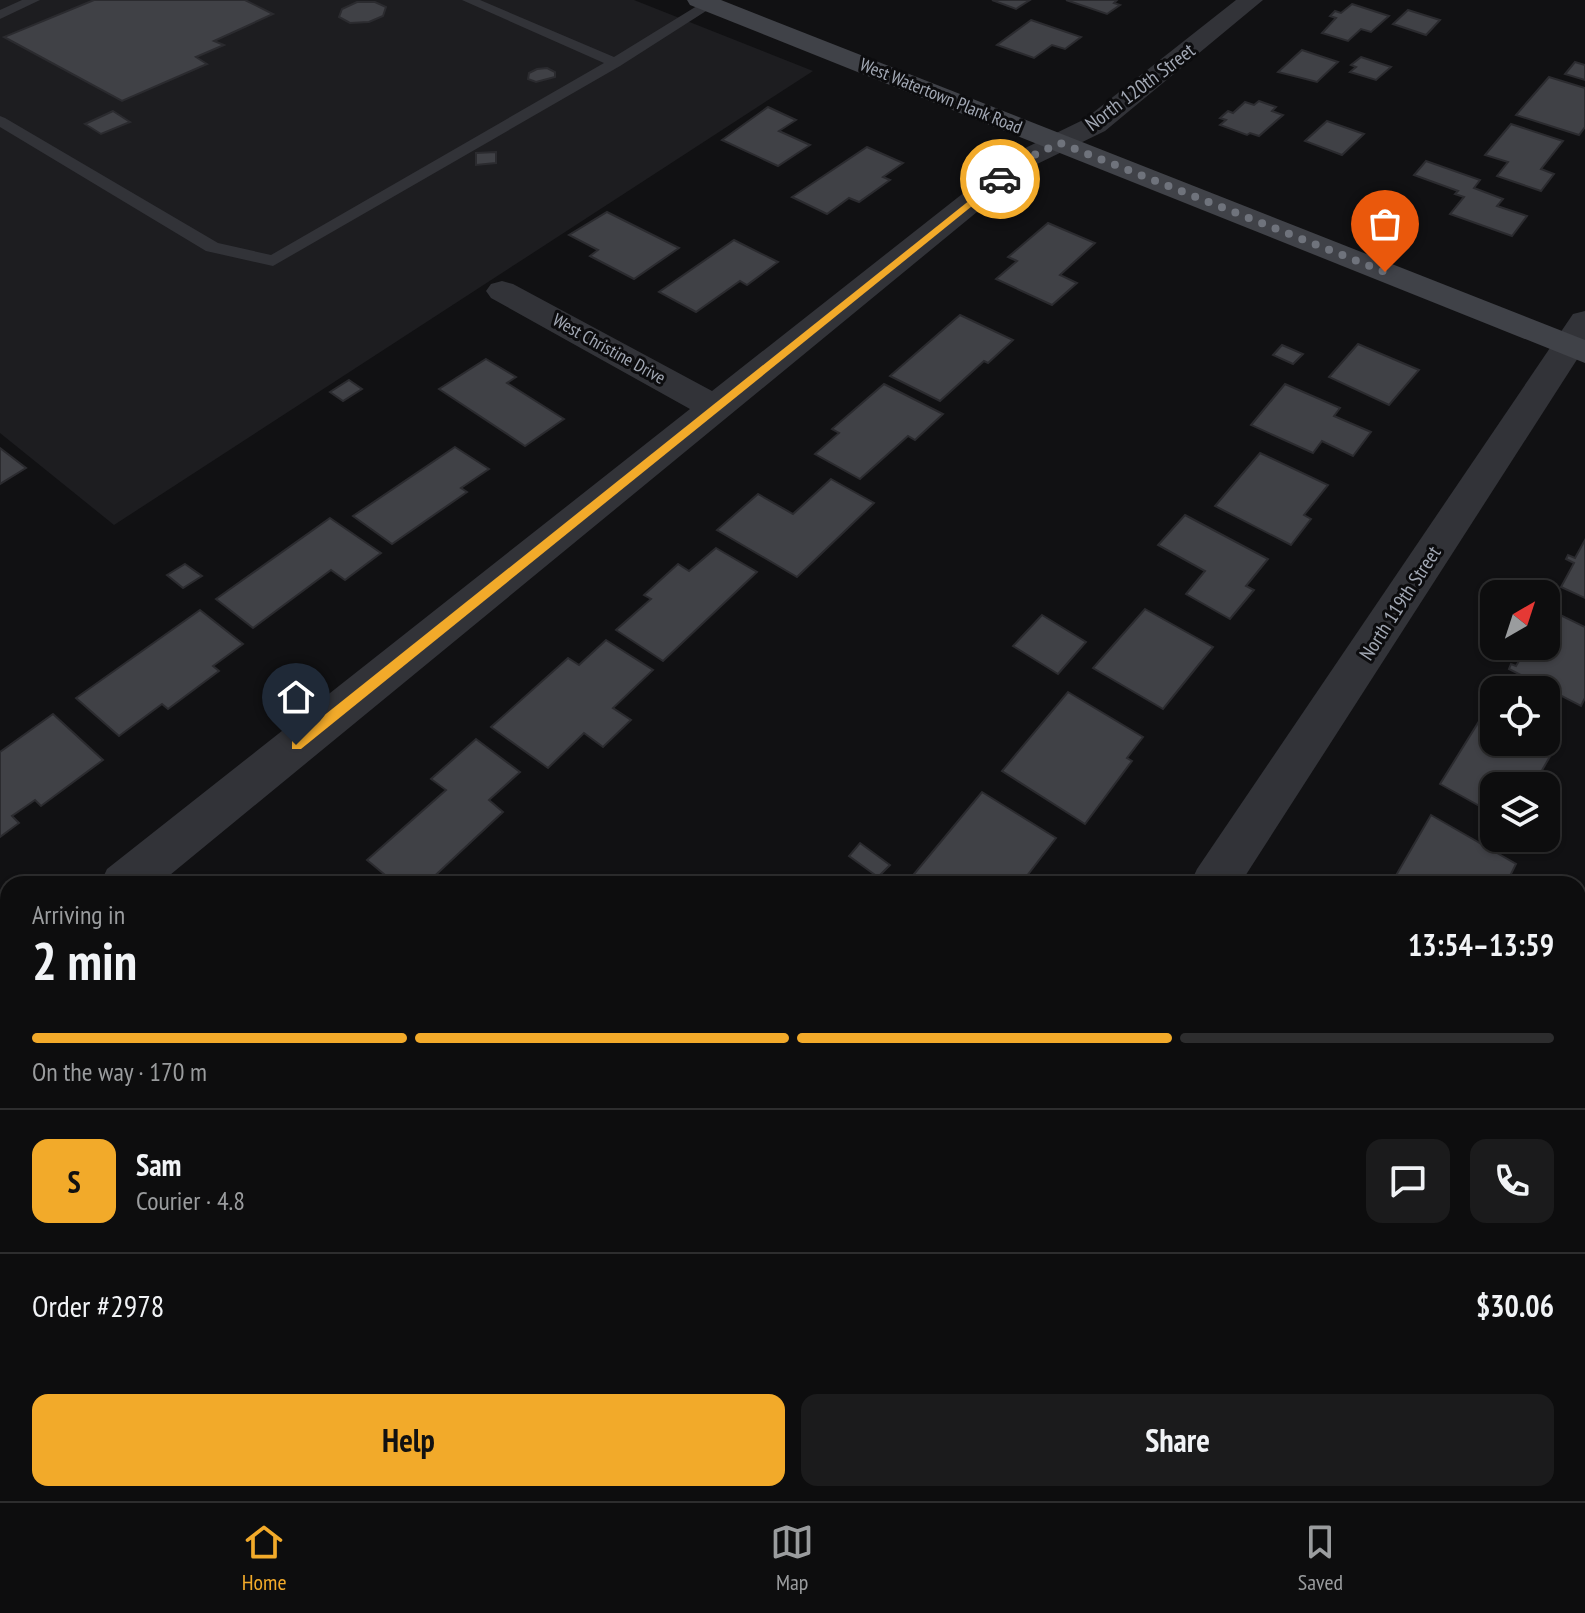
<!DOCTYPE html>
<html lang="en">
<head>
<meta charset="utf-8">
<style>
	body { margin:0; font-family:"PT Sans Narrow",sans-serif; background:#1b1b1c; color:#f1f3f6; height:100vh; display:flex; flex-direction:column; font-size:30px; white-space:nowrap }
	* { box-sizing:border-box; margin:0 }
	p { font-size:26px; color:#9a9c9e }
	.icon { flex:none; width:44px; height:44px; fill:none; stroke:currentColor; stroke-width:2; stroke-linecap:round; stroke-linejoin:round }
	.map { position:relative; flex:1; overflow:hidden }
	.drawer { position:absolute; left:0px; top:876px; width:1586px; height:626px; display:flex; flex-direction:column; background:#0d0d0e; border-radius:24px 24px 0 0; box-shadow:0 2px 6px #0004,0 0 0 2px #2d2d2e }
	.drawer>* { flex:none }
	.needle { width:52px; rotate:39deg }
	.buttons { position:absolute; left:1480px; top:580px; display:grid; gap:16px }
	.buttons a { display:grid; place-items:center; width:80px; height:80px; border-radius:16px; background:#0d0d0e; box-shadow:0 2px 6px #0004,0 0 0 2px #2d2d2e; font-size:40px }
	.pin { position:absolute; display:grid; place-items:center; width:68px; height:68px; color:#fff; margin:-82px -34px; border-radius:50% 50% 50% 0; rotate:-45deg; box-shadow:0 0 8px #0007 }
	.pin .icon { rotate:45deg }
	.courier { position:absolute; display:grid; place-items:center; width:80px; height:80px; margin:-40px; border:6px solid #f2aa2a; border-radius:50%; background:#fff; color:#222; box-shadow:0 2px 10px #0007 }
	.head em { font-style:normal; font-weight:600 }
	.head div { display:flex; flex-direction:column-reverse }
	.head { display:flex; align-items:center; justify-content:space-between; height:136px; padding:0 32px }
	h1 { font-size:52px; font-weight:600; line-height:60px }
	.bar { display:grid; grid-template-columns:repeat(4,1fr); gap:12px 8px; align-content:center; height:96px; padding:0 32px }
	.bar i { height:10px; border-radius:6px; background:#2d2d2e }
	.bar .selected { background:#f2aa2a }
	.bar p { grid-column:span 4 }
	.line { display:flex; align-items:center; gap:20px; padding:0 32px; border-top:2px solid #2d2d2e }
	.line div { flex:1 }
	.round { display:grid; place-items:center; flex:none; width:84px; height:84px; border-radius:16px; background:#1b1b1c }
	.action { display:flex; gap:16px; margin-top:auto; padding:16px 32px }
	.action a { flex:1; height:92px; border-radius:16px; background:#f2aa2a; color:#111; font-size:32px; font-weight:600; line-height:92px; text-align:center }
	.action a+a { background:#1b1b1c; color:#f1f3f6 }
	.menu { display:flex; justify-content:space-around; align-items:center; height:112px; border-top:2px solid #2d2d2e; background:#0d0d0e; font-size:22px; color:#9a9c9e }
	.menu a { display:grid; justify-items:center; gap:4px }
	.menu .selected { color:#f2aa2a }
	.map>svg:first-child { display:block }
	.built { fill:#1d1d20 }
	.building { fill:#404146; stroke:#2b2b2f; stroke-width:2 }
	.lines { fill:none; stroke-linecap:round; stroke-linejoin:round }
	.lane { fill:#323338; fill-rule:evenodd }
	.street { fill:#323338; fill-rule:evenodd }
	.secondary { fill:#404248; fill-rule:evenodd }
	.route { fill:#f2aa2a }
	.done { stroke:#6f737c; stroke-width:8; stroke-dasharray:0 14.4 }
	.labels { text-anchor:middle; stroke-width:6; stroke-linejoin:round; paint-order:stroke }
	.far-street-label { font-size:18px; fill:#a2a8b4; stroke:#0c0c0e }
	.street-label { font-size:20px; fill:#a2a8b4; stroke:#0c0c0e }
</style>
</head>
<body>
<div class="map">
<svg width="1585" height="1501" viewBox="0 0 1585 1501">
	<rect width="100%" height="100%" fill="#111113"/>
	<path class="built" d="M0,0H634L813,71L114,525L0,433Z"/>
	<g class="building">
		<path d="M94,0H245L273,14L214,41L224,45L196,57L207,64L122,101L4,37Z"/>
		<path d="M992,0H1030L1016,9Z"/>
		<path d="M1066,0H1117L1114,3L1120,5L1107,14Z"/>
		<path d="M357,2H375L386,7L383,16L369,22L350,23L339,17L342,9Z"/>
		<path d="M1352,4L1389,16L1371,32L1361,29L1348,41L1322,33L1336,18L1330,16L1335,11L1341,13Z"/>
		<path d="M1408,10L1440,20L1426,35L1393,24Z"/>
		<path d="M1031,20L1081,37L1065,49L1052,45L1034,58L997,45Z"/>
		<path d="M1302,50L1338,62L1317,82L1278,72Z"/>
		<path d="M1361,57L1391,67L1376,80L1350,72L1356,67L1351,65Z"/>
		<path d="M1575,62L1585,65V80L1565,74Z"/>
		<path d="M547,68L555,72V77L536,82L528,79L529,73L537,69Z"/>
		<path d="M1549,77L1585,88V127L1579,135L1516,115Z"/>
		<path d="M1259,101L1276,107L1272,111L1283,115L1259,136L1250,133L1247,135L1220,125L1226,120L1220,118L1228,111L1233,113L1245,102L1254,105Z"/>
		<path d="M768,107L796,120L779,131L810,145L778,166L722,140Z"/>
		<path d="M113,111L130,122L101,134L85,124Z"/>
		<path d="M1327,121L1364,134L1342,155L1305,141Z"/>
		<path d="M1511,124L1563,141L1541,169L1554,174L1541,191L1497,176L1508,162L1485,155Z"/>
		<path d="M867,147L903,163L883,177L890,180L859,202L849,198L827,214L792,197Z"/>
		<path d="M496,152V163L476,165V153Z"/>
		<path d="M1426,161L1480,180L1474,188L1503,199L1497,206L1527,216L1512,236L1450,214L1464,197L1455,194L1458,191L1414,175Z"/>
		<path d="M607,212L679,248L634,279L590,256L598,250L569,235Z"/>
		<path d="M1048,223L1095,243L1060,275L1077,283L1052,305L996,279L1017,261L1008,257Z"/>
		<path d="M734,240L778,262L747,285L740,281L696,312L659,292Z"/>
		<path d="M960,315L1013,340L988,363L984,361L940,401L890,376Z"/>
		<path d="M1358,344L1419,370L1389,405L1329,377Z"/>
		<path d="M1282,345L1303,354L1293,364L1273,355Z"/>
		<path d="M486,359L516,377L507,383L564,419L525,446L439,389Z"/>
		<path d="M349,380L362,389L343,401L330,392Z"/>
		<path d="M884,384L943,414L915,440L908,436L860,479L815,454L839,433L832,429Z"/>
		<path d="M1285,384L1340,408L1334,416L1371,432L1353,456L1322,441L1313,453L1251,425Z"/>
		<path d="M455,447L489,469L461,488L467,492L392,544L353,516Z"/>
		<path d="M0,448L26,468L0,484Z"/>
		<path d="M1260,453L1328,485L1304,515L1311,519L1291,545L1215,506Z"/>
		<path d="M831,479L874,503L797,577L717,530L758,494L793,514Z"/>
		<path d="M1185,515L1268,559L1246,586L1254,590L1230,619L1186,594L1205,571L1158,545Z"/>
		<path d="M330,518L381,553L345,580L331,570L253,628L216,599Z"/>
		<path d="M1585,540V598L1561,587L1574,563L1566,559L1568,555L1575,558Z"/>
		<path d="M716,548L757,572L663,661L616,630L651,599L644,595L678,564L689,571Z"/>
		<path d="M185,564L202,576L183,588L167,575Z"/>
		<path d="M1145,609L1213,647L1163,709L1093,668Z"/>
		<path d="M200,610L243,644L213,666L219,671L168,709L162,704L119,736L76,698Z"/>
		<path d="M1550,610L1585,627V698L1581,706L1509,669L1511,664L1516,666L1528,646H1546V616Z"/>
		<path d="M1042,615L1086,642L1058,674L1013,646Z"/>
		<path d="M606,640L653,670L613,708L631,720L603,747L584,733L548,768L491,727L568,658L579,665Z"/>
		<path d="M1068,692L1143,737L1127,758L1132,761L1085,824L1002,771Z"/>
		<path d="M1491,702L1494,704V742H1546V732L1560,739L1533,786H1494V814L1440,784Z"/>
		<path d="M53,714L103,760L41,806L35,800L12,816L19,823L0,837V752Z"/>
		<path d="M476,739L520,772L489,800L503,812L426,884H396L367,860L446,790L431,779Z"/>
		<path d="M982,792L1056,838L1023,881L1028,884H929L914,874Z"/>
		<path d="M1431,815L1516,864L1506,884H1391Z"/>
		<path d="M860,843L890,865L878,877L849,856Z"/>
		<path d="M1585,1206V1307H1578V1207Z"/>
		<path d="M0,1237L8,1240V1359L0,1356Z"/>
	</g>
	<g class="lines">
		<g class="lane">
			<path d="M22,0H40L0,19V10Z"/>
			<path d="M462,0H480L614,57L705,1L717,4L620,66L273,266L206,251L0,127V116L5,118L218,243L271,255L604,63Z"/>
		</g>
		<g class="street">
			<path d="M1236,0H1263L1105,131L1033,166L159,884H100L107,869L690,409L491,298L486,291L491,284L502,281L513,284L712,391L1013,154L1085,119Z"/>
			<path d="M1585,311V347L1240,884H1190L1197,869L1573,314Z"/>
			<path d="M8,953V1005L0,1008V956Z"/>
			<path d="M1578,1459H1585V1501H1431L1434,1494H1578Z"/>
			<rect x="962" y="1494" width="64" height="7"/>
		</g>
		<path class="secondary" d="M687,0H721L1585,340V363L690,5Z"/>
	</g>
	<path class="route" d="M1000,176L1003,181L301,749H292V741Z"/>
	<g class="lines">
		<path class="done" d="M1000,179L1023,160L1060,143L1385,272"/>
	</g>
	<g class="labels">
		<g class="far-street-label">
			<text transform="translate(941 96) rotate(22)" y="6">West Watertown Plank Road</text>
			<text transform="translate(609 349) rotate(29)" y="6">West Christine Drive</text>
		</g>
		<g class="street-label">
			<text transform="translate(1140 87) rotate(-37)" y="7">North 120th Street</text>
			<text transform="translate(1400 603) rotate(-57)" y="7">North 119th Street</text>
		</g>
	</g>
</svg>
<div class="buttons">
<a><svg class="needle" viewBox="-14 -14 28 28"><path d="M0-13l5 13h-10z" fill="#e53935"/><path d="M0 13l5-13h-10z" fill="#9a9c9e"/></svg></a>
<a><svg class="icon" aria-label="locate" viewBox="0 0 24 24"><circle cx="12" cy="12" r="6"/><path d="M12 2v4M12 18v4M2 12h4M18 12h4"/></svg></a>
<a><svg class="icon" aria-label="layers" viewBox="0 0 24 24"><path d="M12 4l9 5-9 5-9-5zM3 14l9 5 9-5"/></svg></a>
</div>
<div class="pin" style="left:1385px;top:272px;background:#ea580c"><svg class="icon" aria-label="bag" viewBox="0 0 24 24"><path d="M5 8h14l-1 12H6zM9 8a3 3 0 0 1 6 0"/></svg></div>
<div class="pin" style="left:296px;top:745px;background:#1f2937"><svg class="icon" aria-label="home" viewBox="0 0 24 24"><path d="M3 11l9-7 9 7M6 9v11h12V9"/></svg></div>
<div class="courier" style="left:1000px;top:179px"><svg class="icon" aria-label="car" viewBox="0 0 24 24"><path d="M5 17H2v-5l4-1 3-4h7l3 4 3 1v5h-3M9 17h6M6 11h13"/><circle cx="7" cy="17" r="2"/><circle cx="17" cy="17" r="2"/></svg></div>
<section class="drawer">
<div class="head"><div><h1>2 min</h1><p>Arriving in</p></div><em>13:54–13:59</em></div>
<div class="bar"><i class="selected"></i><i class="selected"></i><i class="selected"></i><i></i><p>On the way · 170 m</p></div>
<div class="line" style="height:144px"><b class="round" style="background:#f2aa2a;color:#111">S</b><div><b>Sam</b><p>Courier · 4.8</p></div><a class="round"><svg class="icon" aria-label="chat" viewBox="0 0 24 24"><path d="M4 5h16v11H9l-5 4z"/></svg></a><a class="round"><svg class="icon" aria-label="phone" viewBox="0 0 24 24"><path d="M5 4h4l2 5-3 2q2 4 5 5l2-3 5 2v4C11 20 4 13 5 4z"/></svg></a></div>
<div class="line" style="height:104px"><div>Order #2978</div><b>$30.06</b></div>
<div class="action"><a>Help</a><a>Share</a></div>
</section>
</div>
<nav class="menu">
<a class="selected"><svg class="icon" aria-label="home" viewBox="0 0 24 24"><path d="M3 11l9-7 9 7M6 9v11h12V9"/></svg>Home</a>
<a><svg class="icon" aria-label="map" viewBox="0 0 24 24"><path d="M3 6l6-2 6 2 6-2v14l-6 2-6-2-6 2zM9 4v14M15 6v14"/></svg>Map</a>
<a><svg class="icon" aria-label="saved" viewBox="0 0 24 24"><path d="M7 4h10v16l-5-4-5 4z"/></svg>Saved</a>
</nav>
</body>
</html>
